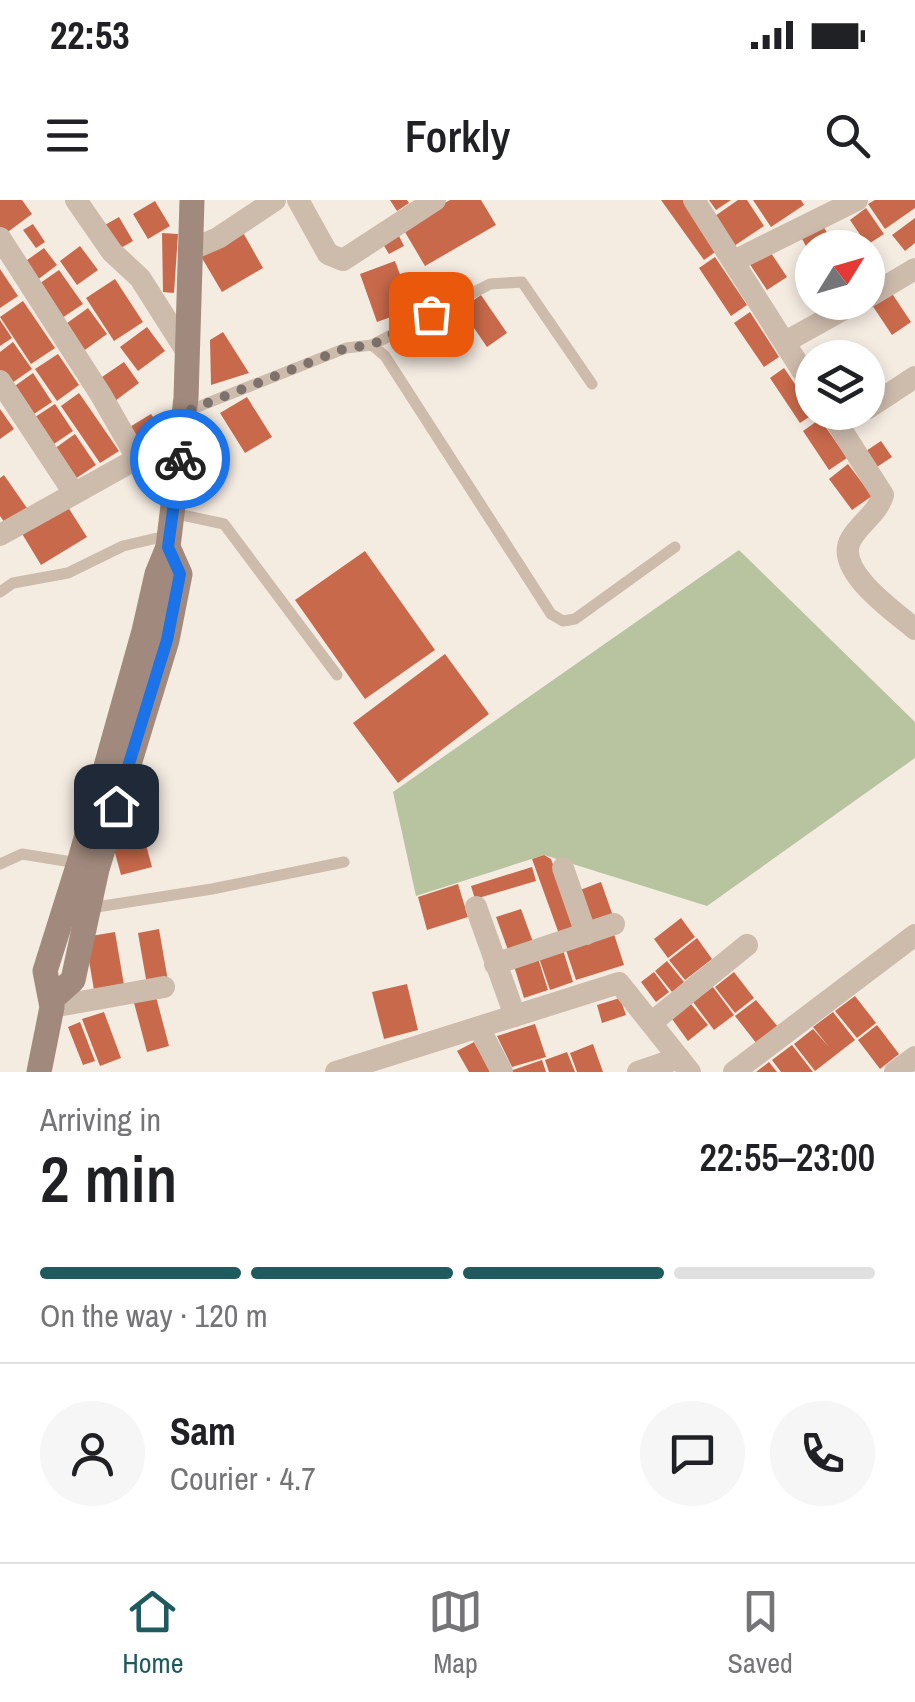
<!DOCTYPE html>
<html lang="en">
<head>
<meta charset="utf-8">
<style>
	body { margin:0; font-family:"Archivo Narrow",sans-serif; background:#f6f6f6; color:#202124; height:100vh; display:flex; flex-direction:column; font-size:38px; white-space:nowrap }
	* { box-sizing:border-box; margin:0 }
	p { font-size:32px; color:#757577 }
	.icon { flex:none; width:55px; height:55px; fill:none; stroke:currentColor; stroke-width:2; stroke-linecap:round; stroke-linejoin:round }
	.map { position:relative; height:872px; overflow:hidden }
	.sheet { display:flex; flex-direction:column; background:#fff; flex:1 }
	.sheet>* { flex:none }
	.needle { width:65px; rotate:53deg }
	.controls { position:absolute; left:795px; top:30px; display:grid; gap:20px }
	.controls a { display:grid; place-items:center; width:90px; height:90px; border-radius:50%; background:#fff; box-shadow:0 5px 15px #0003; font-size:50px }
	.pin { position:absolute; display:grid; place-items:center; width:85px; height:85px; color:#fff; margin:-42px; border-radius:20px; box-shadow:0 5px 15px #0006 }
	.courier { position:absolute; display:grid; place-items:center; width:100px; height:100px; margin:-50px; border:8px solid #1a73e8; border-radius:50%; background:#fff; color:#222; box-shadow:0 2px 12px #0007 }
	.head em { font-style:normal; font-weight:600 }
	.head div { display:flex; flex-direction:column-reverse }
	.head { display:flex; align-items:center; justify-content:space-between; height:170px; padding:0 40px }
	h1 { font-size:65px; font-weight:600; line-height:75px }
	.bar { display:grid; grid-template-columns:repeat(4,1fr); gap:15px 10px; align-content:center; height:120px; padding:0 40px }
	.bar i { height:12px; border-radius:8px; background:#e0e0e0 }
	.bar .selected { background:#1f5a5e }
	.bar p { grid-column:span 4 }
	.line { display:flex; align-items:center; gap:25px; padding:0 40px; border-top:2px solid #e0e0e0 }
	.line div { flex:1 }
	.round { display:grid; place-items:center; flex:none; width:105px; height:105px; border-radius:52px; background:#f6f6f6 }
	.status { display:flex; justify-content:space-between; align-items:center; height:70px; padding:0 50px; background:#fff; direction:ltr }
	.status svg { height:28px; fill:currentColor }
	header { display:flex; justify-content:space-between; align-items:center; height:130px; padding:0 40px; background:#fff; font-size:45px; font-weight:600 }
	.menu { display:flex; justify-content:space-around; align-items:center; height:140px; border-top:2px solid #e0e0e0; background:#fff; font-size:28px; color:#757577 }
	.menu a { display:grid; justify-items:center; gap:5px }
	.menu .selected { color:#1f5a5e }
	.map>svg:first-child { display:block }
	.green { fill:#b8c4a0 }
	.building { fill:#c8694b }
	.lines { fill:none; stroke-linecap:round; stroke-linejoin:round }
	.service { stroke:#cdbbac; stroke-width:11 }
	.minor { stroke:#cdbbac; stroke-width:22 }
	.secondary { stroke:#a18a7d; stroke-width:25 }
	.done { stroke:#7c716b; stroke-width:10; stroke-dasharray:0 18 }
	.route { stroke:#1a73e8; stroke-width:12 }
</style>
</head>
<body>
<div class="status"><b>22:53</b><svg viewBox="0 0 49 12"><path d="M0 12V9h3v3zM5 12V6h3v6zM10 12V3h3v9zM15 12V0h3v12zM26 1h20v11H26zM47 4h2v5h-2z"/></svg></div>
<header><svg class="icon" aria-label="menu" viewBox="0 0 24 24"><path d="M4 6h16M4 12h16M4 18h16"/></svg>Forkly<svg class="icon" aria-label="search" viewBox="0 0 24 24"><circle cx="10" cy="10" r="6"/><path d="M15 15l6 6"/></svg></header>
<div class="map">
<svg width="915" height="872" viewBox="0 0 915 872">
	<rect width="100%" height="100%" fill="#f4ebe1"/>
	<path class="green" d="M739,350L915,522V558L707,706L544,655L416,696L393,592Z"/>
	<g class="building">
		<path d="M0,0H22L32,14L5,34L0,28Z"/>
		<path d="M390,0H407L409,3L397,11Z"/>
		<path d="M450,0H481L496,25L425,66L402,27Z"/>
		<path d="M661,0H683L718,50L704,60Z"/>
		<path d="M709,0H731L716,10Z"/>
		<path d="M738,0H747L764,26L734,46L715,16Z"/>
		<path d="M753,0H801L804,5L771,27Z"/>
		<path d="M875,0H915V8L885,29L868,4Z"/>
		<path d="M155,1L170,26L148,39L133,14Z"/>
		<path d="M866,8L884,34L867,45L850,20Z"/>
		<path d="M119,17L133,41L119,49L105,25Z"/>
		<path d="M915,18V43L905,51L892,35Z"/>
		<path d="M33,24L45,42L36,48L23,30Z"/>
		<path d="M822,24L836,48H812V57L801,37Z"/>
		<path d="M241,29L263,68L222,92L199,53Z"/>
		<path d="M397,32L404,46L389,54L381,41Z"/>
		<path d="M162,33L178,34L174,93L163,92Z"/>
		<path d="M80,46L98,70L77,85L60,61Z"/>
		<path d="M44,48L57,65L36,81L23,63Z"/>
		<path d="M769,50L787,77L767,90L749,63Z"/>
		<path d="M715,57L747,105L731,116L699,68Z"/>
		<path d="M395,61L413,109L377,122L360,74Z"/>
		<path d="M0,69L18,96L0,108Z"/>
		<path d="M59,70L83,104L59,120L36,86Z"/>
		<path d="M115,79L143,122L114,141L86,98Z"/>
		<path d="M891,92L911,122L892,135L872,105Z"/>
		<path d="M481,95L507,133L487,147L461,109Z"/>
		<path d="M23,101L55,148L31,164L0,117Z"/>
		<path d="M88,108L107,134L82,152L63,126Z"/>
		<path d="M750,112L779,157L764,167L734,123Z"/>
		<path d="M0,120L12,138L0,146Z"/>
		<path d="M147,127L165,151L138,171L120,147Z"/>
		<path d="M223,132L249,173L211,185L210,140Z"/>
		<path d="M13,142L32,169L9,185L0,171V152Z"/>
		<path d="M58,154L79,185L57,201L35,169Z"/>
		<path d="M124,162L139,183L115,201L99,179Z"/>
		<path d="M784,168L812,209V215L800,223L770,178Z"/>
		<path d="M33,173L52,202L31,216L12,188Z"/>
		<path d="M79,193L119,251L100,263L61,206Z"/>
		<path d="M247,197L272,237L245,253L220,213Z"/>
		<path d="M55,204L73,231L51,246L32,219Z"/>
		<path d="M0,209L14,229L0,239Z"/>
		<path d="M151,214L162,230L139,245L128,228Z"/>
		<path d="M820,219L847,258L829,270L803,231Z"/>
		<path d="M75,234L96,265L75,279L54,249Z"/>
		<path d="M881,241L892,257L874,269L863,253Z"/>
		<path d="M848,264L872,296L852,310L829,279Z"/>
		<path d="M154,267L164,279L147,293L137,280Z"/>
		<path d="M4,275L29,311L7,326L0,316V278Z"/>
		<path d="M66,304L87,337L41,365L21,332Z"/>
		<path d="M365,351L435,450L365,499L295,400Z"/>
		<path d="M445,454L489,514L398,583L353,523Z"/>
		<path d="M145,641L152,667L121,675L114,649Z"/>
		<path d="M544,655L551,659L576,729L559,734L532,659Z"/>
		<path d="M532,667L536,681L475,699L471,686Z"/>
		<path d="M601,682L613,716L592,724L580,690Z"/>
		<path d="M458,684L468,717L427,730L418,697Z"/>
		<path d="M521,709L533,742L508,750L496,717Z"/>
		<path d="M681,718L695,737L668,758L654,739Z"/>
		<path d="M159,729L168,781L147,785L138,733Z"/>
		<path d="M115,732L124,785L94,790L85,737Z"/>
		<path d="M614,734L624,765L576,780L566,750Z"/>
		<path d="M697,738L712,759L685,780L669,760Z"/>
		<path d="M563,750L573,782L550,790L539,758Z"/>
		<path d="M538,758L548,790L524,798L514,766Z"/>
		<path d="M667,761L684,782L672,792L655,771Z"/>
		<path d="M654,772L669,792L656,802L641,782Z"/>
		<path d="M734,772L754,798L735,813L715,787Z"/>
		<path d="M407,784L418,830L384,839L372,792Z"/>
		<path d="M713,787L734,815L714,830L693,802Z"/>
		<path d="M155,793L169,846L147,852L133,799Z"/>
		<path d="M855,796L876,823L857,838L835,811Z"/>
		<path d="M620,798L626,815L602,823L597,805Z"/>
		<path d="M756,800L778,827L757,844L735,816Z"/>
		<path d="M691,804L708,825L688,841L672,819Z"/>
		<path d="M104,812L121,858L100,866L82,819Z"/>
		<path d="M833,812L855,840L815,871L794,844L813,829L829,847L813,827Z"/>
		<path d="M80,822L95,861L83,865L68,827Z"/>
		<path d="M535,824L546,857L512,867L497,836Z"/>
		<path d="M877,825L899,854L880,869L858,840Z"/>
		<path d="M474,842L491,872H469L457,851Z"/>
		<path d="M593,844L603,872H577L570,853Z"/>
		<path d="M792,845L813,872H781L772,860Z"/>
		<path d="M567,852L575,872H549L545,860Z"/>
		<path d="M542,860L546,872H510V871Z"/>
		<path d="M769,862L777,872H756Z"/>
	</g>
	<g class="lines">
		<g class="service">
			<path d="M372,145L490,84L522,82L592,184"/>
			<path d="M185,212L346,148L372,145L385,156L551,414L563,421L575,419L675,347"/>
			<path d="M173,313L224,324L337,475"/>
			<path d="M0,392L13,383L68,373L123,346L170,335"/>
			<path d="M0,664L22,654L78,663"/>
			<path d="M90,708L212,689L344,662"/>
		</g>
		<g class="minor">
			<path d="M76,0L112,52L140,78L187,152"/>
			<path d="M298,0L328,54L343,60L435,0"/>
			<path d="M694,0L812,186"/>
			<path d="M0,38L101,195L137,258"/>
			<path d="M190,50L218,38L275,0"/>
			<path d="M734,61L857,0"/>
			<path d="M868,97L915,69"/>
			<path d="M785,142L857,102"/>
			<path d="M0,181L74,293"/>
			<path d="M868,208L915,177"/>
			<path d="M830,212L883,295C878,313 860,323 851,339C833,370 895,412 915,429"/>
			<path d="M0,335L183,233"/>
			<path d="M563,668L586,734"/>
			<path d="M476,707L515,816"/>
			<path d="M495,764L614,724"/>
			<path d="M52,807L164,787"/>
			<path d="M651,823L747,745"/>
			<path d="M479,828L502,872"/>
			<path d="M336,872L619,783L690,872"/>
			<path d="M638,872L679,858"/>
			<path d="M734,872L915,735"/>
			<path d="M895,872L915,857"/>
		</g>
		<g class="secondary">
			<path d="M52,799L73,780L97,669L167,440L180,374L168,347"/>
			<path d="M39,872L52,807L45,771L79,663L144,431L157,374L168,347L186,198L192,0"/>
		</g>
	</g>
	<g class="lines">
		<path class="done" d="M180,259L185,212L346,148L372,145L431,114"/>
		<path class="route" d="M116,606L167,440L180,374L168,347L180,259"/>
	</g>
</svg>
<div class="controls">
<a><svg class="needle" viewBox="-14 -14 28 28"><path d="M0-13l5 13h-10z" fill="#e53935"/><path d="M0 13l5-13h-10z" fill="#757577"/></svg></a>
<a><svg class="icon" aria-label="layers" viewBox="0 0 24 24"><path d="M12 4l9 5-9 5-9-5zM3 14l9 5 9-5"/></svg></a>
</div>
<div class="pin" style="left:431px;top:114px;background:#ea580c"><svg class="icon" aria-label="bag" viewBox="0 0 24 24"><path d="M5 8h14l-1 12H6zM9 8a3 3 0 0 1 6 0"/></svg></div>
<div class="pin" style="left:116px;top:606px;background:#1f2937"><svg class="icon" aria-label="home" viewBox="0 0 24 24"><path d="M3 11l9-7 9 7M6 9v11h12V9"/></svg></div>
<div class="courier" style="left:180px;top:259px"><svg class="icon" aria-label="bike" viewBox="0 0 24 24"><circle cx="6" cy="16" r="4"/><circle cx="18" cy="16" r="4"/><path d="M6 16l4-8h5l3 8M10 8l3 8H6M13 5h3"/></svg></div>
</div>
<section class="sheet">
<div class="head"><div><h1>2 min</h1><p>Arriving in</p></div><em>22:55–23:00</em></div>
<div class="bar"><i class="selected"></i><i class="selected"></i><i class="selected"></i><i></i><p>On the way · 120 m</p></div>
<div class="line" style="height:180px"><a class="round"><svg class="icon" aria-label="person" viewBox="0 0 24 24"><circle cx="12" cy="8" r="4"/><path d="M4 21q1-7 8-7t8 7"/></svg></a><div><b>Sam</b><p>Courier · 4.7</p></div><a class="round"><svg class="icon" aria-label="chat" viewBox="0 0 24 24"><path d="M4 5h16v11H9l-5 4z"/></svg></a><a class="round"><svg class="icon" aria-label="phone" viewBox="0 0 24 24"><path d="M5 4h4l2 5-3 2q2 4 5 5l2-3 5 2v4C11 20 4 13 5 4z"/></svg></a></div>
</section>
<nav class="menu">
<a class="selected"><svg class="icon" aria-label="home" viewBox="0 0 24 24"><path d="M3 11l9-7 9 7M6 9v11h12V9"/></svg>Home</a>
<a><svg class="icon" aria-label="map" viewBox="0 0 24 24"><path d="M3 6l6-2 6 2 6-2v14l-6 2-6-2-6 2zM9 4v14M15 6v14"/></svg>Map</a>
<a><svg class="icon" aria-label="saved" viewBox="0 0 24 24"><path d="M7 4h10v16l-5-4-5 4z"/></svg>Saved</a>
</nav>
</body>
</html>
